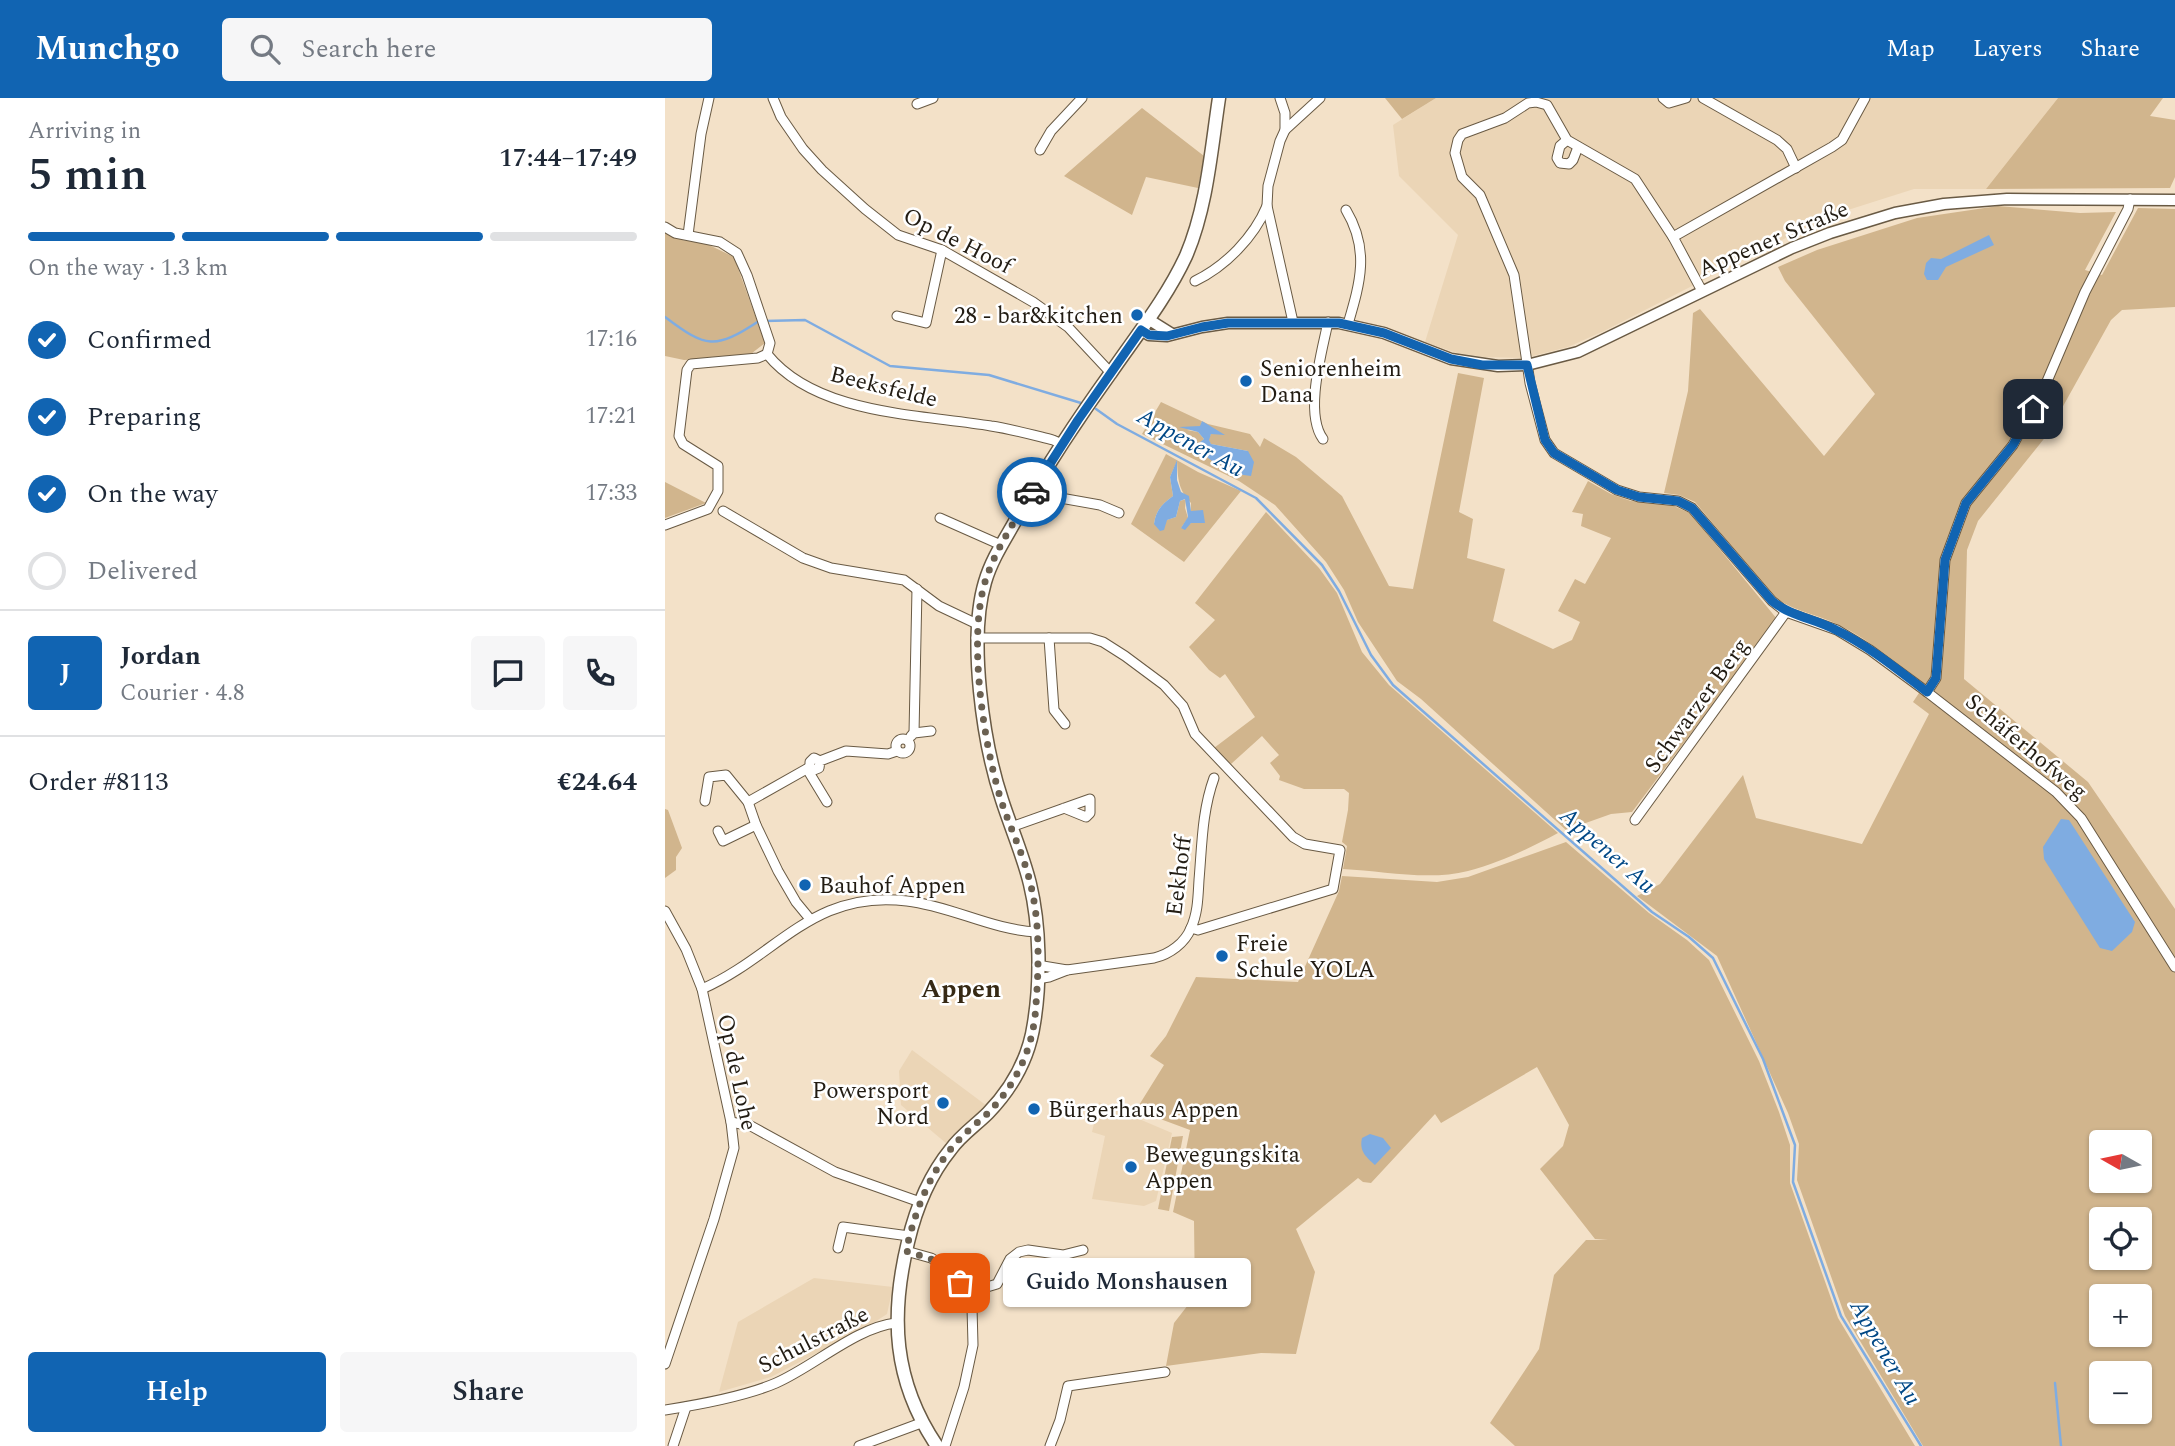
<!DOCTYPE html>
<html lang="en">
<head>
<meta charset="utf-8">
<style>
	body { margin:0; font-family:Spectral,serif; background:#f6f6f7; color:#1f2937; height:100vh; display:flex; flex-direction:column; font-size:26px; white-space:nowrap }
	* { box-sizing:border-box; margin:0 }
	p { font-size:23px; color:#747a83 }
	.icon { flex:none; width:38px; height:38px; fill:none; stroke:currentColor; stroke-width:2; stroke-linecap:round; stroke-linejoin:round }
	.map { position:relative; flex:1; overflow:hidden }
	.panel { display:flex; flex-direction:column; background:#fff; width:665px }
	.panel>* { flex:none }
	.needle { width:46px; rotate:279deg }
	.buttons { position:absolute; left:1424px; top:1032px; display:grid; gap:14px }
	.buttons a { display:grid; place-items:center; width:63px; height:63px; border-radius:7px; background:#fff; box-shadow:0 2px 5px #0004; font-size:35px }
	.pin { position:absolute; display:grid; place-items:center; width:60px; height:60px; color:#fff; margin:-30px; border-radius:14px; box-shadow:0 4px 10px #0006 }
	.courier { position:absolute; display:grid; place-items:center; width:70px; height:70px; margin:-35px; border:5px solid #1164b2; border-radius:50%; background:#fff; color:#222; box-shadow:0 2px 9px #0007 }
	.bubble { position:absolute; height:49px; border-radius:7px; background:#fff; box-shadow:0 2px 5px #0004; font-size:23px; font-weight:600; line-height:49px; text-align:center }
	.head em { font-style:normal; font-weight:600 }
	.head div { display:flex; flex-direction:column-reverse }
	.head { display:flex; align-items:center; justify-content:space-between; height:119px; padding:0 28px }
	h1 { font-size:46px; font-weight:600; line-height:52px }
	.bar { display:grid; grid-template-columns:repeat(4,1fr); gap:10px 7px; align-content:center; height:84px; padding:0 28px }
	.bar i { height:9px; border-radius:5px; background:#e0e1e3 }
	.bar .selected { background:#1164b2 }
	.bar p { grid-column:span 4 }
	.line { display:flex; align-items:center; gap:18px; padding:0 28px; border-top:2px solid #e0e1e3 }
	.line div { flex:1 }
	.round { display:grid; place-items:center; flex:none; width:74px; height:74px; border-radius:7px; background:#f6f6f7 }
	ol { padding:0 28px; list-style:none }
	li { display:flex; align-items:center; gap:21px; height:77px }
	li p { margin-inline-start:auto }
	li .icon { padding:7px; border-radius:50%; background:#1164b2; color:#fff; stroke-width:4 }
	li:last-child { color:#747a83 }
	li i { width:38px; height:38px; border:4px solid #e0e1e3; border-radius:50% }
	.cta { display:flex; gap:14px; margin-top:auto; padding:14px 28px }
	.cta a { flex:1; height:80px; border-radius:7px; background:#1164b2; color:#fff; font-size:28px; font-weight:600; line-height:80px; text-align:center }
	.cta a+a { background:#f6f6f7; color:#1f2937 }
	header { display:flex; align-items:center; gap:42px; box-sizing:border-box; height:98px; padding:0 35px; background:#1164b2; color:#fff }
	header strong { font-size:33px }
	nav { display:flex; gap:38px; margin-inline-start:auto; font-size:24px }
	.search { width:490px; height:63px; background:#f6f6f7; display:flex; align-items:center; gap:18px; box-sizing:border-box; padding:0 24px; border-radius:7px; color:#747a83; font-size:26px }
	main { display:flex; flex:1; min-height:0 }
	.map>svg:first-child { display:block }
	.built { fill:#ebd5b6 }
	.green { fill:#d1b58d; fill-rule:evenodd }
	.water { fill:#7face1 }
	.lines { fill:none; stroke-linecap:round; stroke-linejoin:round }
	.stream { stroke:#7face1; stroke-width:2.5 }
	.minor-casing { stroke:#695a44; stroke-width:11 }
	.tertiary-casing { stroke:#695a44; stroke-width:13 }
	.secondary-casing { stroke:#695a44; stroke-width:15 }
	.minor { stroke:#fff; stroke-width:9 }
	.tertiary { stroke:#fff; stroke-width:10 }
	.secondary { stroke:#fff; stroke-width:12 }
	.done { stroke:#6b6152; stroke-width:7; stroke-dasharray:0 12.6 }
	.route { stroke:#1164b2; stroke-width:9 }
	.poi-dot { fill:#1164b2; stroke:#fff; stroke-width:2.5 }
	.labels { text-anchor:middle; stroke-width:5; stroke-linejoin:round; paint-order:stroke }
	.street-label { font-size:23px; fill:#221c13; stroke:#fff }
	.poi-label { font-size:23px; fill:#221c13; stroke:#fff; text-anchor:start }
	.water-label { font-size:24px; font-style:italic; fill:#014886; stroke:#fff }
	.quarter-label { font-size:26px; font-weight:bold; fill:#362914; stroke:#fff }
</style>
</head>
<body>
<header>
<strong>Munchgo</strong>
<div class="search"><svg class="icon" aria-label="search" viewBox="0 0 24 24"><circle cx="10" cy="10" r="6"/><path d="M15 15l6 6"/></svg>Search here</div>
<nav><a>Map</a><a>Layers</a><a>Share</a></nav>
</header>
<main>
<section class="panel">
<div class="head"><div><h1>5 min</h1><p>Arriving in</p></div><em>17:44–17:49</em></div>
<div class="bar"><i class="selected"></i><i class="selected"></i><i class="selected"></i><i></i><p>On the way · 1.3 km</p></div>
<ol>
<li><svg class="icon" aria-label="check" viewBox="0 0 24 24"><path d="M5 12l5 5 9-10"/></svg>Confirmed<p>17:16</p></li>
<li><svg class="icon" aria-label="check" viewBox="0 0 24 24"><path d="M5 12l5 5 9-10"/></svg>Preparing<p>17:21</p></li>
<li><svg class="icon" aria-label="check" viewBox="0 0 24 24"><path d="M5 12l5 5 9-10"/></svg>On the way<p>17:33</p></li>
<li><i></i>Delivered</li>
</ol>
<div class="line" style="height:126px"><b class="round" style="background:#1164b2;color:#fff">J</b><div><b>Jordan</b><p>Courier · 4.8</p></div><a class="round"><svg class="icon" aria-label="chat" viewBox="0 0 24 24"><path d="M4 5h16v11H9l-5 4z"/></svg></a><a class="round"><svg class="icon" aria-label="phone" viewBox="0 0 24 24"><path d="M5 4h4l2 5-3 2q2 4 5 5l2-3 5 2v4C11 20 4 13 5 4z"/></svg></a></div>
<div class="line" style="height:91px"><div>Order #8113</div><b>€24.64</b></div>
<div class="cta"><a>Help</a><a>Share</a></div>
</section>
<div class="map">
<svg width="1510" height="1348" viewBox="0 0 1510 1348">
	<rect width="100%" height="100%" fill="#f3e1c8"/>
	<g class="built">
		<path d="M771,0H1393L1321,91H1249L1164,118L939,233L903,249L860,260L819,259L792,255L760,244L793,137L734,78L728,27Z"/>
		<path d="M247,952L322,1008L282,1046L236,1007L234,973Z"/>
		<path d="M434,1004L507,1035L491,1103L479,1108L427,1101L440,1038L427,1034Z"/>
		<path d="M149,1180L228,1189L222,1216L205,1227L106,1279L54,1294L73,1224Z"/>
	</g>
	<g class="green">
		<path d="M720,0H771L737,21Z"/>
		<path d="M1393,0H1498L1485,18L1510,22V79L1505,90L1321,91Z"/>
		<path d="M477,10L539,58L533,90L481,79L467,117L399,78Z"/>
		<path d="M1333,108L1415,115L1451,114L1420,172L1437,177L1473,110L1510,111V209L1457,212L1446,222L1382,337L1313,423L1302,452L1299,581L1423,684L1510,811V1348H1258L1180,1218L1132,1082L1134,1046L1123,1015L1052,858L972,798L995,786L1078,677L1091,720L1197,746L1264,616L1248,604L1260,586C1232,566 1205,542 1174,527C1152,516 1130,514 1109,499L1030,404L1014,397L999,395L1023,293L1028,215L1035,211L1159,358L1210,296L1120,183L1113,169L1152,152L1252,120ZM1437,1045H1475V1083H1437ZM1437,1122H1475V1160H1437ZM1437,1199H1475V1237H1437ZM1437,1276H1475V1314H1437Z"/>
		<path d="M0,133L17,142L42,146L69,159L100,245L82,259L19,262L0,258Z"/>
		<path d="M793,275L819,280L794,414L808,421L802,460L840,471L828,523L888,551L907,542L915,524L893,513L910,481L920,486L946,440L916,428L918,416L907,414L923,383L946,396L966,403L1004,406L1025,415L1112,521L967,714L946,716L901,732L756,601L732,583L693,524L679,492L661,464L610,407L574,383L477,336L496,304L543,326L585,336L595,349L599,340L631,359L677,398L724,488L748,491ZM537,323L546,336L543,342L546,346L583,353L566,368C548,367 511,338 493,327L499,325L500,331L518,342L534,346L539,341L533,334L522,332L536,328Z"/>
		<path d="M501,356L533,374L576,393L519,464L466,426ZM512,363C513,381 513,391 526,405V413L539,425H526L516,430L523,420L520,410L521,401L515,403L511,419L489,426C491,412 497,406 508,398L505,379Z"/>
		<path d="M0,384L41,405L0,420Z"/>
		<path d="M601,414L654,470L672,495L697,554L724,587L893,735C865,750 834,765 803,773C764,783 718,773 678,771L682,748L677,744L683,712L684,695L679,691H639L614,682L615,678L605,665L614,657L597,638L566,666L549,650L590,619L560,576L555,580L544,572L524,549L550,522L530,505Z"/>
		<path d="M0,711L3,712L17,750L11,759V772L0,780Z"/>
		<path d="M901,744L984,815L1022,842L1044,862L1094,963L1114,1014L1125,1047V1085L1173,1220L1250,1348H850L825,1325L874,1251L889,1177L921,1142H943L930,1141L875,1071L898,1048L904,1027L872,969L776,1025L770,1016L706,1085L698,1084L693,1080L631,1131L650,1174L631,1256L596,1255L501,1268L509,1225L530,1198L529,1123L508,1114L525,1032L471,1012L499,967L485,958L501,938L531,879L633,884L674,793L677,778L772,784L803,779Z"/>
		<path d="M518,1038L504,1113L493,1111L507,1039Z"/>
	</g>
	<g class="water">
		<path d="M1324,137L1329,147L1281,169L1273,182H1262L1259,176L1261,165L1266,160L1276,161Z"/>
		<path d="M537,323L560,337L546,336L544,342L546,346L583,353L589,364L586,378L572,376L566,368C554,368 545,363 537,354L530,353L492,333L493,327L499,324L500,331L518,342L534,345L539,341L533,334L514,329L535,328Z"/>
		<path d="M512,362V382L516,394L524,398L526,413L538,412L540,425H526L520,432L516,430L523,419L520,401L515,403L511,419L502,422L499,432L495,433L489,426C491,412 497,406 508,398L505,379Z"/>
		<path d="M1396,721L1404,722L1470,824L1467,834L1447,853L1435,850L1379,761L1378,749Z"/>
		<path d="M705,1036L718,1040L726,1050L710,1067C701,1059 694,1053 697,1040Z"/>
	</g>
	<g class="lines">
		<g class="stream">
			<path d="M0,219C41,250 50,252 94,223"/>
			<path d="M100,223L140,222L225,268L324,277L416,305"/>
			<path d="M431,311L452,326L591,400L657,467L674,493L706,557L728,587L987,814L1024,839L1048,860L1098,961L1130,1047L1128,1084L1176,1218L1256,1348"/>
			<path d="M1390,1285L1396,1348"/>
		</g>
		<g class="minor-casing">
			<g id="minor">
				<path d="M108,0L116,19L138,51L157,72L200,111L233,137L277,152L368,204L403,229L445,274"/>
				<path d="M615,0L620,15V32L615,43L603,88L602,108L628,224"/>
				<path d="M998,0L1004,5L1021,0"/>
				<path d="M1038,0L1112,42L1122,51L1131,70"/>
				<path d="M252,6L268,0"/>
				<path d="M620,32L655,0"/>
				<path d="M902,42L895,48L892,60L895,65L904,66L908,62L913,49"/>
				<path d="M375,52L386,33L417,0"/>
				<path d="M681,112C705,152 695,185 683,226"/>
				<path d="M0,129L10,135L55,144L72,155L82,177L105,245L102,256"/>
				<path d="M23,137L36,36L44,0"/>
				<path d="M1008,139L1167,49L1177,42L1200,0"/>
				<path d="M530,183C561,168 589,139 602,108"/>
				<path d="M1037,193L1008,139L970,81L902,42L882,7L871,4L863,5L840,20L797,36L793,42L790,55L797,79L815,97L849,177L865,285L880,342L889,355L952,392L974,399L1013,403L1027,410L1107,503L1121,514L1172,532L1205,552L1262,594L1391,694L1416,720L1510,869"/>
				<path d="M232,218L261,225L277,152"/>
				<path d="M102,256C151,317 254,316 326,328C347,331 368,337 388,342L397,346"/>
				<path d="M658,341C639,315 657,254 663,224"/>
				<path d="M368,393L373,396L435,407L454,415"/>
				<path d="M58,413L138,460L166,470L239,482L274,508L312,526"/>
				<path d="M275,420L336,447"/>
				<path d="M0,427L43,411L53,393V368L18,346L14,338L22,272L26,266L93,260L102,256"/>
				<path d="M311,540H425L438,544L460,558L499,587L518,608L530,636L628,739L640,746L675,752L668,791L533,832L526,830"/>
				<path d="M384,540L389,612L400,626"/>
				<path d="M1262,594L1271,580L1280,462L1301,405L1348,347L1380,288L1420,194L1463,111L1465,101"/>
				<path d="M249,635L252,491"/>
				<path d="M246,638L249,635L266,633"/>
				<circle cx="238" cy="648" r="7"/>
				<path d="M155,663L154,670L149,672L145,669V664L149,660L155,663L181,653L223,656L232,653"/>
				<path d="M142,671L162,704"/>
				<path d="M40,703L44,679L61,677L83,704L91,727L113,773L131,804L145,821"/>
				<path d="M83,704L145,669"/>
				<path d="M970,722L1121,514"/>
				<path d="M346,729L425,701V715L421,719L399,710"/>
				<path d="M53,733L58,743L91,727"/>
				<path d="M0,813L21,851L37,891L66,1024L69,1050L49,1121L0,1266"/>
				<path d="M372,867L402,872"/>
				<path d="M372,881L384,879L402,872L489,860C505,856 520,845 526,830C533,815 533,798 534,782C537,747 537,713 549,680"/>
				<path d="M37,891C112,858 148,791 242,803C286,808 327,832 372,834"/>
				<path d="M66,1024L86,1028L170,1074L255,1104"/>
				<path d="M173,1150L178,1129L244,1138"/>
				<path d="M241,1153L266,1160L278,1167L300,1191L307,1209L308,1247L299,1289L280,1348"/>
				<path d="M302,1195L332,1186L345,1161L354,1154L363,1152L398,1157L418,1152"/>
				<path d="M0,1312C32,1307 81,1298 111,1285C148,1269 192,1229 231,1225"/>
				<path d="M8,1348L21,1309"/>
				<path d="M194,1348L256,1325"/>
				<path d="M385,1348L395,1322L403,1288L500,1274"/>
			</g>
		</g>
		<g class="tertiary-casing">
			<g id="tertiary">
				<path d="M483,221L507,236"/>
				<path d="M476,232L484,237L502,238L537,229L563,225H674L719,235L786,261L833,268L862,267L913,254L1127,150L1165,135L1230,115L1279,106L1342,101L1510,102"/>
			</g>
		</g>
		<g class="secondary-casing">
			<path id="secondary" d="M272,1348C228,1283 225,1218 243,1144C251,1110 264,1078 286,1051C296,1037 311,1027 323,1015C348,989 364,960 369,925C376,883 375,827 365,786C358,757 346,730 337,702C318,645 303,541 320,484C327,460 341,440 353,418C381,369 412,322 445,276C471,238 501,201 521,158C542,109 546,53 554,0"/>
		</g>
		<use href="#minor" class="minor"/>
		<use href="#tertiary" class="tertiary"/>
		<use href="#secondary" class="secondary"/>
	</g>
	<g class="lines">
		<path class="done" d="M295,1185L272,1163L241,1153C249,1117 262,1081 285,1052C296,1038 310,1027 323,1015C353,984 369,948 371,906C374,866 375,823 365,784C358,755 344,728 335,699C318,641 303,541 320,484C330,452 350,423 367,394"/>
		<path class="route" d="M367,394L413,322L476,232L484,237L502,238L537,229L563,225H674L719,235L786,261L817,267H862L880,342L889,355L952,392L974,399L1013,403L1027,410L1107,503C1127,519 1149,520 1171,532C1204,548 1233,572 1262,594L1271,580L1280,462L1301,405L1348,347L1368,311"/>
	</g>
	<g class="poi-dot">
		<circle cx="472" cy="217" r="7"/>
		<circle cx="581" cy="283" r="7"/>
		<circle cx="140" cy="787" r="7"/>
		<circle cx="557" cy="858" r="7"/>
		<circle cx="278" cy="1005" r="7"/>
		<circle cx="369" cy="1011" r="7"/>
		<circle cx="466" cy="1069" r="7"/>
	</g>
	<g class="labels">
		<g class="street-label">
			<text transform="translate(1108 140) rotate(-23)" y="8">Appener Straße</text>
			<text transform="translate(293 142) rotate(27)" y="8">Op de Hoof</text>
			<text transform="translate(219 288) rotate(14)" y="8">Beeksfelde</text>
			<text transform="translate(1031 607) rotate(-54)" y="8">Schwarzer Berg</text>
			<text transform="translate(1362 648) rotate(40)" y="8">Schäferhofweg</text>
			<text transform="translate(513 778) rotate(-83)" y="8">Eekhoff</text>
			<text transform="translate(73 974) rotate(78)" y="8">Op de Lohe</text>
			<text transform="translate(148 1241) rotate(-27)" y="8">Schulstraße</text>
		</g>
		<g class="poi-label">
			<text x="458" y="225" text-anchor="end">28 - bar&amp;kitchen</text>
			<text x="595" y="278">Seniorenheim<tspan x="595" dy="26">Dana</tspan></text>
			<text x="154" y="795">Bauhof Appen</text>
			<text x="571" y="853">Freie<tspan x="571" dy="26">Schule YOLA</tspan></text>
			<text x="264" y="1000" text-anchor="end">Powersport<tspan x="264" dy="26">Nord</tspan></text>
			<text x="383" y="1019">Bürgerhaus Appen</text>
			<text x="480" y="1064">Bewegungskita<tspan x="480" dy="26">Appen</tspan></text>
		</g>
		<g class="water-label">
			<text transform="translate(526 344) rotate(29)" y="8">Appener Au</text>
			<text transform="translate(943 752) rotate(41)" y="8">Appener Au</text>
			<text transform="translate(1221 1254) rotate(60)" y="8">Appener Au</text>
		</g>
		<g class="quarter-label">
			<text x="296" y="899">Appen</text>
		</g>
	</g>
</svg>
<div class="buttons">
<a><svg class="needle" viewBox="-14 -14 28 28"><path d="M0-13l5 13h-10z" fill="#e53935"/><path d="M0 13l5-13h-10z" fill="#747a83"/></svg></a>
<a><svg class="icon" aria-label="locate" viewBox="0 0 24 24"><circle cx="12" cy="12" r="6"/><path d="M12 2v4M12 18v4M2 12h4M18 12h4"/></svg></a>
<a>+</a>
<a>−</a>
</div>
<div class="pin" style="left:295px;top:1185px;background:#ea580c"><svg class="icon" aria-label="bag" viewBox="0 0 24 24"><path d="M5 8h14l-1 12H6zM9 8a3 3 0 0 1 6 0"/></svg></div>
<div class="pin" style="left:1368px;top:311px;background:#1f2937"><svg class="icon" aria-label="home" viewBox="0 0 24 24"><path d="M3 11l9-7 9 7M6 9v11h12V9"/></svg></div>
<div class="courier" style="left:367px;top:394px"><svg class="icon" aria-label="car" viewBox="0 0 24 24"><path d="M5 17H2v-5l4-1 3-4h7l3 4 3 1v5h-3M9 17h6M6 11h13"/><circle cx="7" cy="17" r="2"/><circle cx="17" cy="17" r="2"/></svg></div>
<div class="bubble" style="left:338px;top:1160px;width:248px">Guido Monshausen</div>
</div>
</main>
</body>
</html>
